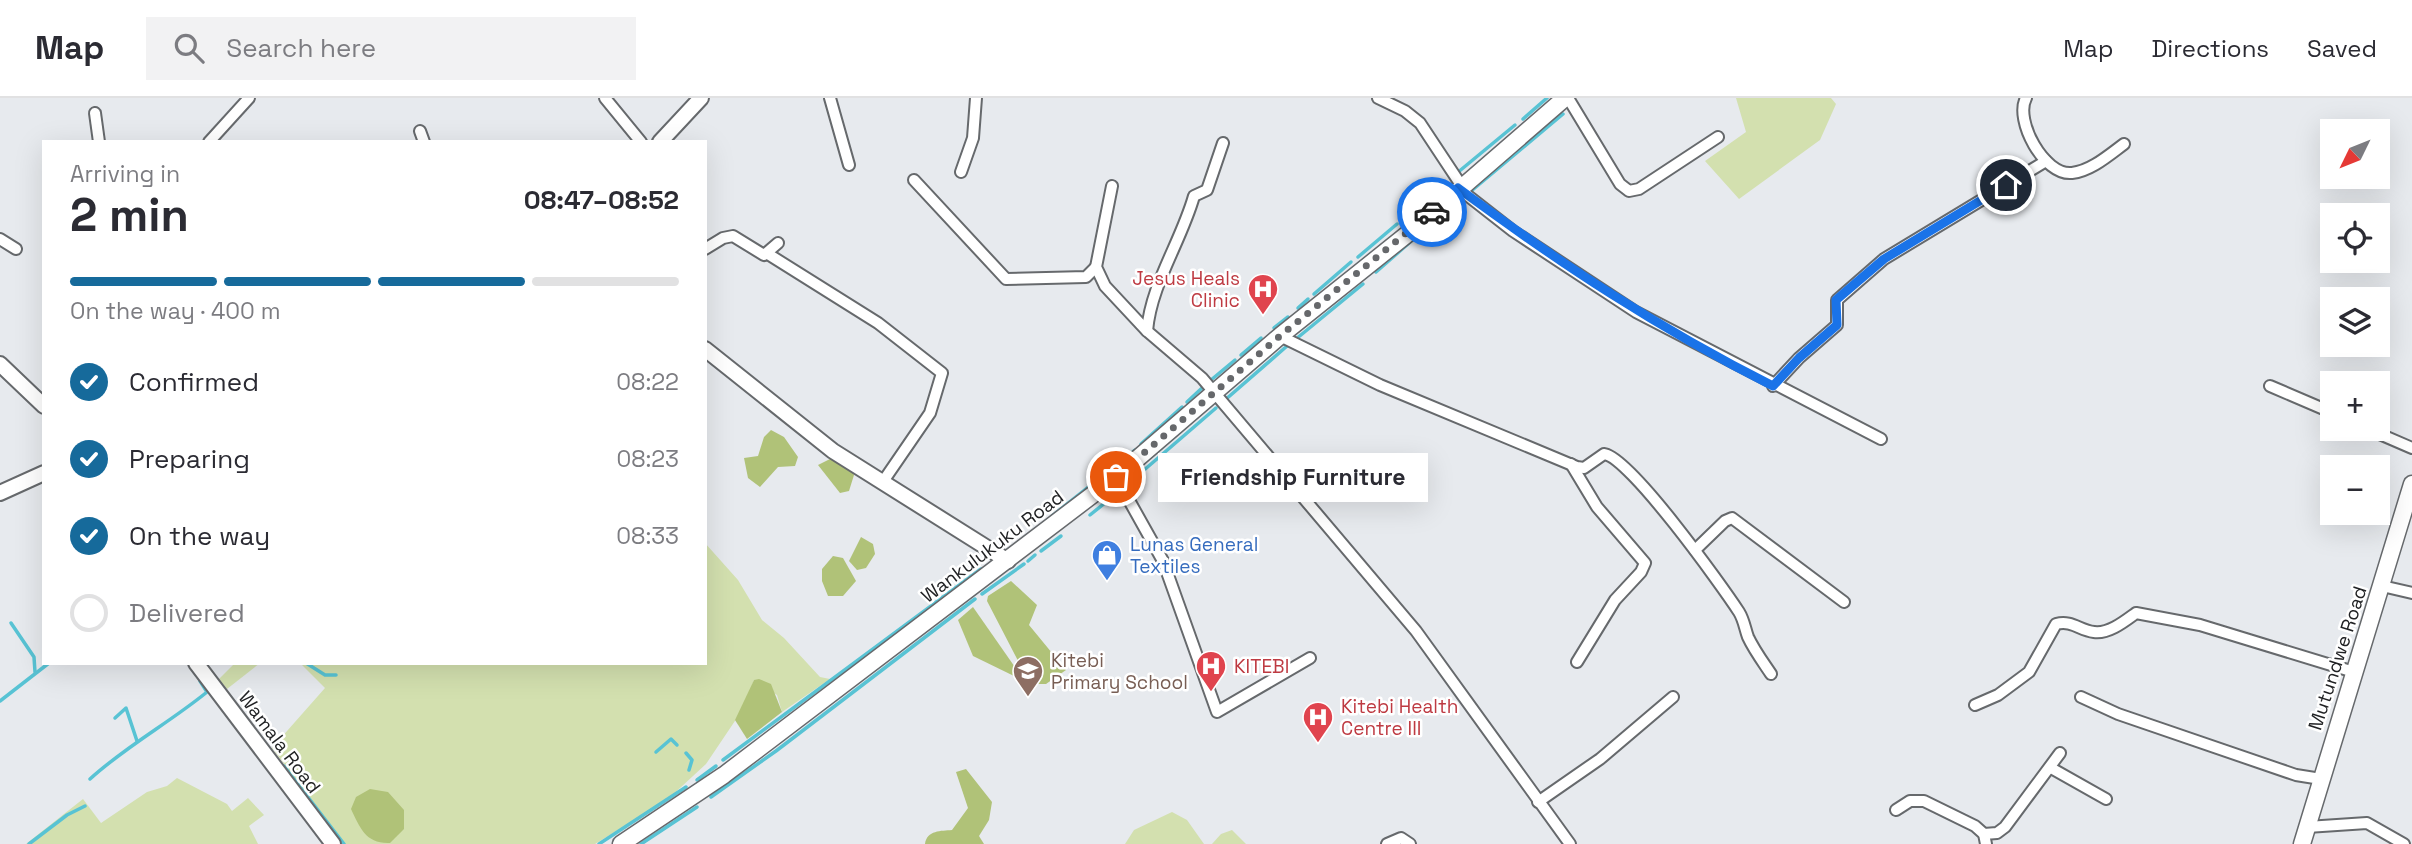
<!DOCTYPE html>
<html lang="en">
<head>
<meta charset="utf-8">
<style>
	body { margin:0; font-family:"Space Grotesk",sans-serif; background:#f2f2f3; color:#2b2b33; height:100vh; display:flex; flex-direction:column; font-size:26px; white-space:nowrap }
	* { box-sizing:border-box; margin:0 }
	p { font-size:23px; color:#7c7c81 }
	.icon { flex:none; width:38px; height:38px; fill:none; stroke:currentColor; stroke-width:2; stroke-linecap:round; stroke-linejoin:round }
	.map { position:relative; flex:1; overflow:hidden }
	.side { position:absolute; left:42px; top:42px; width:665px; height:525px; display:flex; flex-direction:column; background:#fff; border-radius:0px; box-shadow:0 7px 28px #0002 }
	.side>* { flex:none }
	.needle { width:46px; rotate:227deg }
	.fabs { position:absolute; left:2320px; top:21px; display:grid; gap:14px }
	.fabs a { display:grid; place-items:center; width:70px; height:70px; border-radius:0px; background:#fff; box-shadow:0 7px 28px #0002; font-size:35px }
	.pin { position:absolute; display:grid; place-items:center; width:60px; height:60px; color:#fff; margin:-30px; border:4px solid #fff; border-radius:50%; box-shadow:0 2px 7px #0007 }
	.courier { position:absolute; display:grid; place-items:center; width:70px; height:70px; margin:-35px; border:5px solid #1a73e8; border-radius:50%; background:#fff; color:#222; box-shadow:0 2px 9px #0007 }
	.bubble { position:absolute; height:49px; border-radius:0px; background:#fff; box-shadow:0 7px 28px #0002; font-size:23px; font-weight:600; line-height:49px; text-align:center }
	.overview em { font-style:normal; font-weight:600 }
	.overview div { display:flex; flex-direction:column-reverse }
	.overview { display:flex; align-items:center; justify-content:space-between; height:119px; padding:0 28px }
	h1 { font-size:46px; font-weight:600; line-height:52px }
	.bar { display:grid; grid-template-columns:repeat(4,1fr); gap:10px 7px; align-content:center; height:84px; padding:0 28px }
	.bar i { height:9px; border-radius:5px; background:#e1e1e2 }
	.bar .selected { background:#166a9b }
	.bar p { grid-column:span 4 }
	ol { padding:0 28px; list-style:none }
	li { display:flex; align-items:center; gap:21px; height:77px }
	li p { margin-inline-start:auto }
	li .icon { padding:7px; border-radius:50%; background:#166a9b; color:#fff; stroke-width:4 }
	li:last-child { color:#7c7c81 }
	li i { width:38px; height:38px; border:4px solid #e1e1e2; border-radius:50% }
	header { display:flex; align-items:center; gap:42px; box-sizing:border-box; height:98px; padding:0 35px; background:#fff; border-bottom:2px solid #e1e1e2 }
	header strong { font-size:33px }
	nav { display:flex; gap:38px; margin-inline-start:auto; font-size:24px }
	.search { width:490px; height:63px; background:#f2f2f3; display:flex; align-items:center; gap:18px; box-sizing:border-box; padding:0 24px; border-radius:0px; color:#7c7c81; font-size:26px }
	.map>svg:first-child { display:block }
	.green { fill:#d3e0af }
	.forest { fill:#b0c278 }
	.lines { fill:none; stroke-linecap:round; stroke-linejoin:round }
	.stream { stroke:#58c3d4; stroke-width:3.5 }
	.minor-casing { stroke:#66696c; stroke-width:14 }
	.tertiary-casing { stroke:#66696c; stroke-width:18 }
	.secondary-casing { stroke:#66696c; stroke-width:19 }
	.minor { stroke:#fff; stroke-width:10 }
	.tertiary { stroke:#fff; stroke-width:14 }
	.secondary { stroke:#fff; stroke-width:16 }
	.done { stroke:#66686b; stroke-width:7; stroke-dasharray:0 12.6 }
	.route { stroke:#1a73e8; stroke-width:9 }
	.labels { text-anchor:middle; stroke-width:5; stroke-linejoin:round; paint-order:stroke }
	.health-label { font-size:19px; fill:#be3a42; stroke:#fff; text-anchor:start }
	.shop-label { font-size:19px; fill:#366cbe; stroke:#fff; text-anchor:start }
	.street-label { font-size:19px; fill:#212224; stroke:#fff }
	.education-label { font-size:19px; fill:#785e54; stroke:#fff; text-anchor:start }
</style>
</head>
<body>
<header>
<strong>Map</strong>
<div class="search"><svg class="icon" aria-label="search" viewBox="0 0 24 24"><circle cx="10" cy="10" r="6"/><path d="M15 15l6 6"/></svg>Search here</div>
<nav><a>Map</a><a>Directions</a><a>Saved</a></nav>
</header>
<div class="map">
<svg width="2412" height="746" viewBox="0 0 2412 746">
	<rect width="100%" height="100%" fill="#e7eaee"/>
	<g class="green">
		<path d="M1736,0H1831L1836,6L1820,42L1739,101L1705,63L1746,34Z"/>
		<path d="M705,445L738,482L762,522L784,540L820,579L830,581L782,614L777,597L754,582L743,611L706,666L667,702L595,746H345L272,650L325,590L300,565H705Z"/>
		<path d="M235,565H260L227,591L219,581Z"/>
		<path d="M177,680L227,706L232,713L248,700L264,717L249,728L258,746H26L83,701L101,725L147,694L167,688Z"/>
		<path d="M1172,714L1187,722L1204,746H1125L1134,732Z"/>
		<path d="M1232,732L1246,746H1212L1221,736Z"/>
	</g>
	<g class="forest">
		<path d="M771,332L784,339L798,359L795,368L778,369L760,389L748,380L744,360L758,358L764,339Z"/>
		<path d="M834,359L851,369L854,377L849,393L840,395L818,367Z"/>
		<path d="M861,439L873,446L875,456L866,470L857,472L849,463Z"/>
		<path d="M833,458L843,460L856,483L843,498H828L822,483V471Z"/>
		<path d="M1011,483L1037,507L1029,527L1066,572L1046,586H1030L987,503L988,498Z"/>
		<path d="M973,509L1019,575L1014,578L973,558L958,522Z"/>
		<path d="M759,581L771,586L782,614L747,641L735,622L754,582Z"/>
		<path d="M966,671L992,704L989,722L979,738L984,746H925C927,732 941,733 952,732L968,710L956,674Z"/>
		<path d="M370,691L388,694L404,712V731L390,745C366,746 360,730 351,711L356,699Z"/>
	</g>
	<g class="lines">
		<g class="stream">
			<path d="M1523,21L1547,0"/>
			<path d="M1457,75L1515,27"/>
			<path d="M1470,94L1563,16"/>
			<path d="M1358,159L1397,126"/>
			<path d="M1376,174L1417,138"/>
			<path d="M1314,196L1351,164"/>
			<path d="M1298,210L1308,201"/>
			<path d="M1274,230L1288,219"/>
			<path d="M1296,241L1363,186"/>
			<path d="M1241,257L1261,240"/>
			<path d="M1211,282L1235,262"/>
			<path d="M1225,302L1287,248"/>
			<path d="M1187,304L1202,290"/>
			<path d="M1141,346L1182,309"/>
			<path d="M1129,385L1216,310"/>
			<path d="M1090,417L1121,392"/>
			<path d="M1052,418L1135,352"/>
			<path d="M1041,453L1061,438"/>
			<path d="M1028,463L1035,457"/>
			<path d="M982,496L1024,466"/>
			<path d="M11,525L34,559L35,574"/>
			<path d="M306,565L325,577H336"/>
			<path d="M0,603L49,565"/>
			<path d="M115,620L126,610L137,643"/>
			<path d="M656,654L671,641L677,647"/>
			<path d="M686,655L692,662L689,672"/>
			<path d="M723,662L981,471"/>
			<path d="M284,668L344,746"/>
			<path d="M90,681C126,648 169,625 207,594L200,583"/>
			<path d="M697,682L716,668"/>
			<path d="M711,699L776,653L975,501"/>
			<path d="M29,746L67,717L85,708"/>
			<path d="M599,746L686,689"/>
			<path d="M641,746L697,709"/>
		</g>
		<g class="minor-casing">
			<g id="minor">
				<path d="M605,0L641,44"/>
				<path d="M830,0L849,67"/>
				<path d="M1378,0L1405,13L1420,25L1461,87"/>
				<path d="M1568,0L1620,86L1629,93L1639,91L1718,39"/>
				<path d="M2026,0C2014,22 2044,78 2072,75C2091,73 2109,57 2124,46"/>
				<path d="M95,15L99,44"/>
				<path d="M420,33L424,44"/>
				<path d="M209,44L249,0"/>
				<path d="M1223,45L1207,92L1194,98C1181,144 1151,186 1147,233L1202,280L1416,533L1570,746"/>
				<path d="M961,74L973,40L976,0"/>
				<path d="M914,82L1006,181L1086,179L1096,169"/>
				<path d="M1112,88L1096,169L1105,188L1147,233"/>
				<path d="M1458,90L1513,133L1636,214L1881,341"/>
				<path d="M0,141L16,151"/>
				<path d="M705,151L723,140L733,138L764,157L778,145"/>
				<path d="M768,156L878,225L942,275L930,315L882,385"/>
				<path d="M1280,238L1380,287L1577,369L1584,370L1604,356C1629,358 1722,488 1739,514C1744,522 1745,531 1748,539C1754,552 1763,564 1771,576"/>
				<path d="M1773,288L1799,260L1837,227V202L1884,161L2046,63"/>
				<path d="M2270,288L2333,315"/>
				<path d="M2368,331L2412,350"/>
				<path d="M1571,366L1597,409L1645,465L1641,474L1615,502L1577,564"/>
				<path d="M1116,379L1163,463L1217,614L1310,560"/>
				<path d="M1695,452L1725,423L1732,420L1844,504"/>
				<path d="M2382,488L2412,495"/>
				<path d="M2081,599L2118,616L2296,677L2321,681"/>
				<path d="M1975,607L1998,597L2029,574L2056,526C2072,522 2079,532 2094,534C2109,536 2125,523 2136,515L2200,527L2354,574"/>
				<path d="M2051,670L2106,701"/>
				<path d="M1538,704L1600,661L1673,599"/>
				<path d="M1896,712L1910,703H1924L1975,728L1984,736L1986,746"/>
				<path d="M2307,729L2367,725L2404,746"/>
				<path d="M1984,736L1997,735L2005,729L2060,655"/>
				<path d="M1387,746L1401,740L1410,746"/>
			</g>
		</g>
		<g class="tertiary-casing">
			<g id="tertiary">
				<path d="M660,44L701,0"/>
				<path d="M705,251L833,353L1008,463"/>
				<path d="M0,266L44,308"/>
				<path d="M0,395L44,375"/>
				<path d="M196,565L333,746"/>
			</g>
		</g>
		<g class="secondary-casing">
			<g id="secondary">
				<path d="M621,746L724,677L1116,379L1280,238L1415,130L1565,0"/>
				<path d="M2302,746L2412,386"/>
			</g>
		</g>
		<use href="#minor" class="minor"/>
		<use href="#tertiary" class="tertiary"/>
		<use href="#secondary" class="secondary"/>
	</g>
	<g class="lines">
		<path class="done" d="M1116,379L1280,238L1432,114"/>
		<path class="route" d="M1432,114L1458,90C1561,166 1658,230 1773,288L1799,260L1837,227L1836,202L1884,161L2006,87"/>
	</g>
	<defs>
		<g id="hospital-pin" transform="scale(1.575)"><path d="M0 17L-7.5 6A9.5 9.5 0 1 1 7.5 6Z" fill="#e0444e" stroke="#fff"/><path d="M-5-5h3v3.5h4V-5h3V5h-3V1.5h-4V5h-3Z" fill="#fff"/></g>
		<g id="shop-pin" transform="scale(1.575)"><path d="M0 17L-7.5 6A9.5 9.5 0 1 1 7.5 6Z" fill="#3f7fe0" stroke="#fff"/><path d="M-5-2.5h2.3a2.7 3.5 0 0 1 5.4 0H5L5.5 6h-11ZM-1.5-2.5h3a1.5 2.3 0 0 0-3 0Z" fill="#fff"/></g>
		<g id="school-pin" transform="scale(1.575)"><path d="M0 17L-7.5 6A9.5 9.5 0 1 1 7.5 6Z" fill="#8d6e63" stroke="#fff"/><path d="M0-5L7-2L0 1L-7-2ZM-4 1L0 2.5L4 1V4Q0 6-4 4Z" fill="#fff"/></g>
	</defs>
	<g fill-rule="evenodd">
		<use href="#hospital-pin" x="1263" y="191"/>
		<use href="#shop-pin" x="1107" y="457"/>
		<use href="#hospital-pin" x="1211" y="568"/>
		<use href="#school-pin" x="1028" y="573"/>
		<use href="#hospital-pin" x="1318" y="619"/>
	</g>
	<g class="labels">
		<g class="health-label">
			<text x="1240" y="187" text-anchor="end">Jesus Heals<tspan x="1240" dy="22">Clinic</tspan></text>
			<text x="1234" y="575">KITEBI</text>
			<text x="1341" y="615">Kitebi Health<tspan x="1341" dy="22">Centre III</tspan></text>
		</g>
		<g class="shop-label">
			<text x="1130" y="453">Lunas General<tspan x="1130" dy="22">Textiles</tspan></text>
		</g>
		<g class="street-label">
			<text transform="translate(992 448) rotate(-37)" y="7">Wankulukuku Road</text>
			<text transform="translate(2337 560) rotate(-72)" y="7">Mutundwe Road</text>
			<text transform="translate(280 644) rotate(53)" y="7">Wamala Road</text>
		</g>
		<g class="education-label">
			<text x="1051" y="569">Kitebi<tspan x="1051" dy="22">Primary School</tspan></text>
		</g>
	</g>
</svg>
<div class="fabs">
<a><svg class="needle" viewBox="-14 -14 28 28"><path d="M0-13l5 13h-10z" fill="#e53935"/><path d="M0 13l5-13h-10z" fill="#7c7c81"/></svg></a>
<a><svg class="icon" aria-label="locate" viewBox="0 0 24 24"><circle cx="12" cy="12" r="6"/><path d="M12 2v4M12 18v4M2 12h4M18 12h4"/></svg></a>
<a><svg class="icon" aria-label="layers" viewBox="0 0 24 24"><path d="M12 4l9 5-9 5-9-5zM3 14l9 5 9-5"/></svg></a>
<a>+</a>
<a>−</a>
</div>
<div class="pin" style="left:1116px;top:379px;background:#ea580c"><svg class="icon" aria-label="bag" viewBox="0 0 24 24"><path d="M5 8h14l-1 12H6zM9 8a3 3 0 0 1 6 0"/></svg></div>
<div class="pin" style="left:2006px;top:87px;background:#1f2937"><svg class="icon" aria-label="home" viewBox="0 0 24 24"><path d="M3 11l9-7 9 7M6 9v11h12V9"/></svg></div>
<div class="courier" style="left:1432px;top:114px"><svg class="icon" aria-label="car" viewBox="0 0 24 24"><path d="M5 17H2v-5l4-1 3-4h7l3 4 3 1v5h-3M9 17h6M6 11h13"/><circle cx="7" cy="17" r="2"/><circle cx="17" cy="17" r="2"/></svg></div>
<div class="bubble" style="left:1158px;top:355px;width:270px">Friendship Furniture</div>
<section class="side">
<div class="overview"><div><h1>2 min</h1><p>Arriving in</p></div><em>08:47–08:52</em></div>
<div class="bar"><i class="selected"></i><i class="selected"></i><i class="selected"></i><i></i><p>On the way · 400 m</p></div>
<ol>
<li><svg class="icon" aria-label="check" viewBox="0 0 24 24"><path d="M5 12l5 5 9-10"/></svg>Confirmed<p>08:22</p></li>
<li><svg class="icon" aria-label="check" viewBox="0 0 24 24"><path d="M5 12l5 5 9-10"/></svg>Preparing<p>08:23</p></li>
<li><svg class="icon" aria-label="check" viewBox="0 0 24 24"><path d="M5 12l5 5 9-10"/></svg>On the way<p>08:33</p></li>
<li><i></i>Delivered</li>
</ol>
</section>
</div>
</body>
</html>
